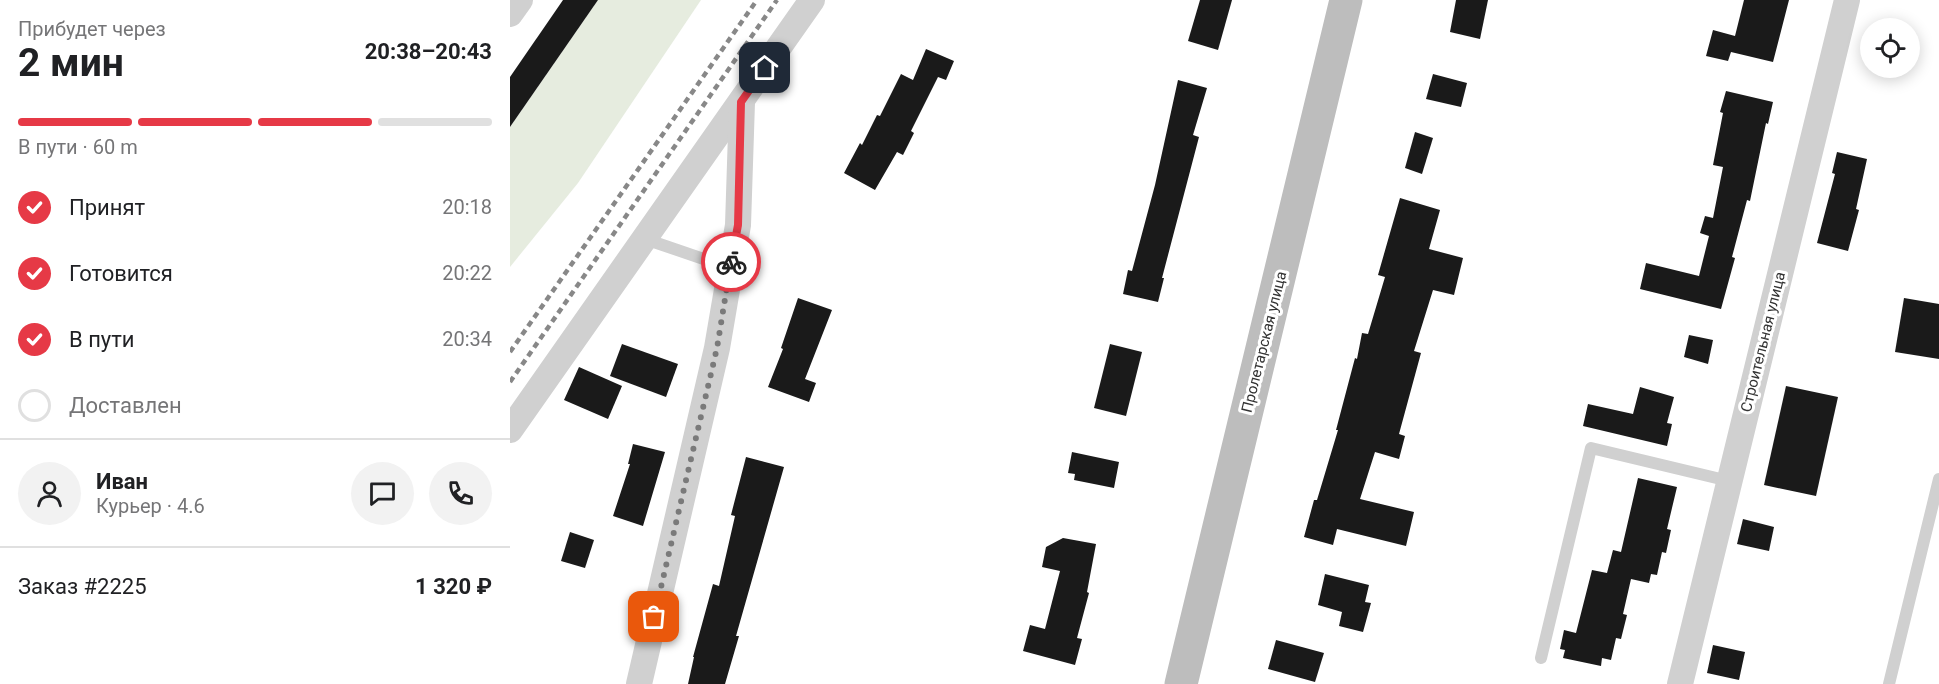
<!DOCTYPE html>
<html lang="ru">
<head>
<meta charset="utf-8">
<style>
	body { margin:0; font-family:Roboto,sans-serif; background:#f2f2f2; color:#202124; height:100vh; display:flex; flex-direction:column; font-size:22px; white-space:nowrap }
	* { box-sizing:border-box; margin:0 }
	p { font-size:20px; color:#757577 }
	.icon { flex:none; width:33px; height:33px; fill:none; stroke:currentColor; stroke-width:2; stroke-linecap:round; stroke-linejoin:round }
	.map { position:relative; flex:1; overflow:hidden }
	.panel { display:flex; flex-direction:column; background:#fff; width:510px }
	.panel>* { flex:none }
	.controls { position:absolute; left:1350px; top:18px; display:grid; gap:12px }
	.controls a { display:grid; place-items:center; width:60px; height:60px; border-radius:50%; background:#fff; box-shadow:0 3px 15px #0003; font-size:30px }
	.pin { position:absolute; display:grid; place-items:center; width:51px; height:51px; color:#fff; margin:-26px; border-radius:12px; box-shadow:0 3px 9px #0006 }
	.courier { position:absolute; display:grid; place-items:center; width:60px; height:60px; margin:-30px; border:4px solid #e63946; border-radius:50%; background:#fff; color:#222; box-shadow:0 2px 8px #0007 }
	.summary em { font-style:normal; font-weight:700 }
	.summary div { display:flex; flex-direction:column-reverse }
	.summary { display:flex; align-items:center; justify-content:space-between; height:102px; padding:0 18px }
	h1 { font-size:39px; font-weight:700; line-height:45px }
	.bar { display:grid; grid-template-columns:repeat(4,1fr); gap:9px 6px; align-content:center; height:72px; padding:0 18px }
	.bar i { height:8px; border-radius:4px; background:#e0e0e0 }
	.bar .on { background:#e63946 }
	.bar p { grid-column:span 4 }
	.line { display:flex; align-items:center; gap:15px; padding:0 18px; border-top:2px solid #e0e0e0 }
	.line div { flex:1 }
	.round { display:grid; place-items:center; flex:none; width:63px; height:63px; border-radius:32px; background:#f2f2f2 }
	ol { padding:0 18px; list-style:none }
	li { display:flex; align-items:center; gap:18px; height:66px }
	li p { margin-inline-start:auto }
	li .icon { padding:6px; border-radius:50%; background:#e63946; color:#fff; stroke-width:4 }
	li:last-child { color:#757577 }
	li i { width:33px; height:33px; border:3px solid #e0e0e0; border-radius:50% }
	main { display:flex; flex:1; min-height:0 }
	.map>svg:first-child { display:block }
	.green { fill:#e6ecdf }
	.building { fill:#1a1a1a }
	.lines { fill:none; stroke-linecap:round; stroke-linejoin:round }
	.lane { stroke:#d0d0d0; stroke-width:12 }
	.street { stroke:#d0d0d0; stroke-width:26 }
	.secondary { stroke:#bdbdbd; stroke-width:33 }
	.rail { stroke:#888; stroke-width:4.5; stroke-dasharray:6 4.5; stroke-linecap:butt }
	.done { stroke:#7a7a7a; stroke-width:6; stroke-dasharray:0 10.8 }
	.route { stroke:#e63946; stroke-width:8 }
	.labels { text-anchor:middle; stroke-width:6; stroke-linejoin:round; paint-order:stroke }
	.street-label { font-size:15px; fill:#333; stroke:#fff }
</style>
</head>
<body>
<main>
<section class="panel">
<div class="summary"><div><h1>2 мин</h1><p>Прибудет через</p></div><em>20:38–20:43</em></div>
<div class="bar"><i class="on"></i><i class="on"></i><i class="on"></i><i></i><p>В пути · 60 m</p></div>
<ol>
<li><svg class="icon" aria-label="check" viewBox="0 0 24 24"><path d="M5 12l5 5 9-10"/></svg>Принят<p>20:18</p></li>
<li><svg class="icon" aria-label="check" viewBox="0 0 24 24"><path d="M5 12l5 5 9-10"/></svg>Готовится<p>20:22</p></li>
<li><svg class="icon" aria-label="check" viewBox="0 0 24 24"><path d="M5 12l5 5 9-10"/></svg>В пути<p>20:34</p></li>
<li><i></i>Доставлен</li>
</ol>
<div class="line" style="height:108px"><a class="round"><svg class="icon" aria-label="person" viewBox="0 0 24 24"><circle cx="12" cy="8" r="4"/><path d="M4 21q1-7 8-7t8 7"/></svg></a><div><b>Иван</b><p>Курьер · 4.6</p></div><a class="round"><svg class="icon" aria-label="chat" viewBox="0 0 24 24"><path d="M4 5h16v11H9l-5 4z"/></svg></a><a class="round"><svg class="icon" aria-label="phone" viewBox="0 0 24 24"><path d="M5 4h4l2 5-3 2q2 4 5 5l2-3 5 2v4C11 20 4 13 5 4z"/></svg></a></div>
<div class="line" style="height:78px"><div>Заказ #2225</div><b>1 320 ₽</b></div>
</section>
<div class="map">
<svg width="1429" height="684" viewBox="0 0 1429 684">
	<rect width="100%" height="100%" fill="#fff"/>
	<path class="green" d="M88,0H191L68,183L0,267V127Z"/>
	<g class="building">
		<path d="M53,0H88L0,127V77Z"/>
		<path d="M690,0H722L708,50L678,41Z"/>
		<path d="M946,0H978L970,39L940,32Z"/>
		<path d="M1234,0H1279L1263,62L1221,52L1218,61L1196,56L1203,30L1225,36Z"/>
		<path d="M416,49L444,61L436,80L428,77L401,131L404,133L393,155L387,152L365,190L334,173L350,143L352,145L367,115L370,116L391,74L403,80Z"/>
		<path d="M923,74L957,83L951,107L916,99Z"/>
		<path d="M668,80L697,88L683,135L689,137L652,278H654L648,302L613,294L618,270L622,271L645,185Z"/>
		<path d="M1216,91L1263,102L1258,124L1256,123L1240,201L1237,200L1222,257L1225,258L1211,309L1130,289L1136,263L1189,276L1199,236L1190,233L1195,216L1203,218L1213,167L1203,165L1213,113L1210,112Z"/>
		<path d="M905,132L923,138L912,174L895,168Z"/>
		<path d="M1327,152L1357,159L1346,209L1349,210L1338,251L1307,243L1325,174L1322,173Z"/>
		<path d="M890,198L930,210L919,249L953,258L944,295L923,290L904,351L911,353L889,434L895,436L889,459L865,452L850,499L904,512L896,546L827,529L823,545L794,537L804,500H807L828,430H826L845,358L847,359L852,333L858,334L875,277L868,275Z"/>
		<path d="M288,298L322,310L295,379L306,383L299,402L258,387L273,349L271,348Z"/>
		<path d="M1394,298L1429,304V359L1385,352Z"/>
		<path d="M1179,335L1203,340L1198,364L1174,357Z"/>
		<path d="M112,344L168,364L156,397L100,376Z"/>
		<path d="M600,344L632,352L616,416L584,408Z"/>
		<path d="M69,367L112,386L98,419L54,400Z"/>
		<path d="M1276,386L1328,397L1306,496L1254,485Z"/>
		<path d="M1130,387L1164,397L1157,423L1162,424L1157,446L1073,426L1078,404L1123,414Z"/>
		<path d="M123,444L155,452L133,526L103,516L120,464H118Z"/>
		<path d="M562,452L609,462L604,488L564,480L565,474L558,473Z"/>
		<path d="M236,457L274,467L226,636H229L215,684H178L184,657H183L203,584L209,586L225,516L221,515Z"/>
		<path d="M1128,478L1167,487L1157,529L1161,530L1156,553L1152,552L1147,575L1141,574L1139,583L1121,579L1113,614L1117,615L1111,639L1106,638L1101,660L1092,658L1091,666L1053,658L1055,650L1050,649L1054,630L1066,633L1082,570L1097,573L1103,550L1111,552Z"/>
		<path d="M1233,519L1264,527L1259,551L1227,544Z"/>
		<path d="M60,532L84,540L75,568L51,561Z"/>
		<path d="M553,538L586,544L577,592L579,593L567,638L572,639L565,665L513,651L520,625L535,629L550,571L532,567L536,547Z"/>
		<path d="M815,574L859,585L855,602L861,603L853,632L829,626L832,612L808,605Z"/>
		<path d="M766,640L814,653L805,682L758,669Z"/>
		<path d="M1203,645L1235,652L1229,680L1197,673Z"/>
	</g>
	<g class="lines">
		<g class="lane">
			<path d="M135,239L220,268"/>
			<path d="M1031,658L1081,448L1219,481"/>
			<path d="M1379,684L1429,479"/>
		</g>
		<g class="street">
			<path d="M0,14L10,0"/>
			<path d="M0,430L302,0"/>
			<path d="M129,684L207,348L228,225L232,102"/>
			<path d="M1170,684L1337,0"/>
		</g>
		<path class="secondary" d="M671,684L836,0"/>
		<g class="rail">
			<path d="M0,352L247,0"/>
			<path d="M0,382L267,0"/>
		</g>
	</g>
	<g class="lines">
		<path class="done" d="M144,617L207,348L221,262"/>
		<path class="route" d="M221,262L228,225L231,102L255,68"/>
	</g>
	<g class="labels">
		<g class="street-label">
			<text transform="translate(754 342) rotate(-76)" y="5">Пролетарская улица</text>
			<text transform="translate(1253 342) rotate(-76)" y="5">Строительная улица</text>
		</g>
	</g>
</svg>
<div class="controls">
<a><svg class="icon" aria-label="locate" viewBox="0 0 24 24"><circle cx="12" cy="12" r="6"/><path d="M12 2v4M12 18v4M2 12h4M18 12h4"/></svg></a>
</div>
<div class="pin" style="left:144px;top:617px;background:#ea580c"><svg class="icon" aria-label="bag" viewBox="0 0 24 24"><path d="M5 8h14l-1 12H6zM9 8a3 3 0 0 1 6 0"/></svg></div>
<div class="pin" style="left:255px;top:68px;background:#1f2937"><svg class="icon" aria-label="home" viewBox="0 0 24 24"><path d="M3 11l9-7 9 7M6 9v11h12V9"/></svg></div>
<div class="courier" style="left:221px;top:262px"><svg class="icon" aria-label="bike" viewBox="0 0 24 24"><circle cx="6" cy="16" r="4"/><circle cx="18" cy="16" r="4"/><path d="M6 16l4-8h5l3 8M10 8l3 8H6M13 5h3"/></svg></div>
</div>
</main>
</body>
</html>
